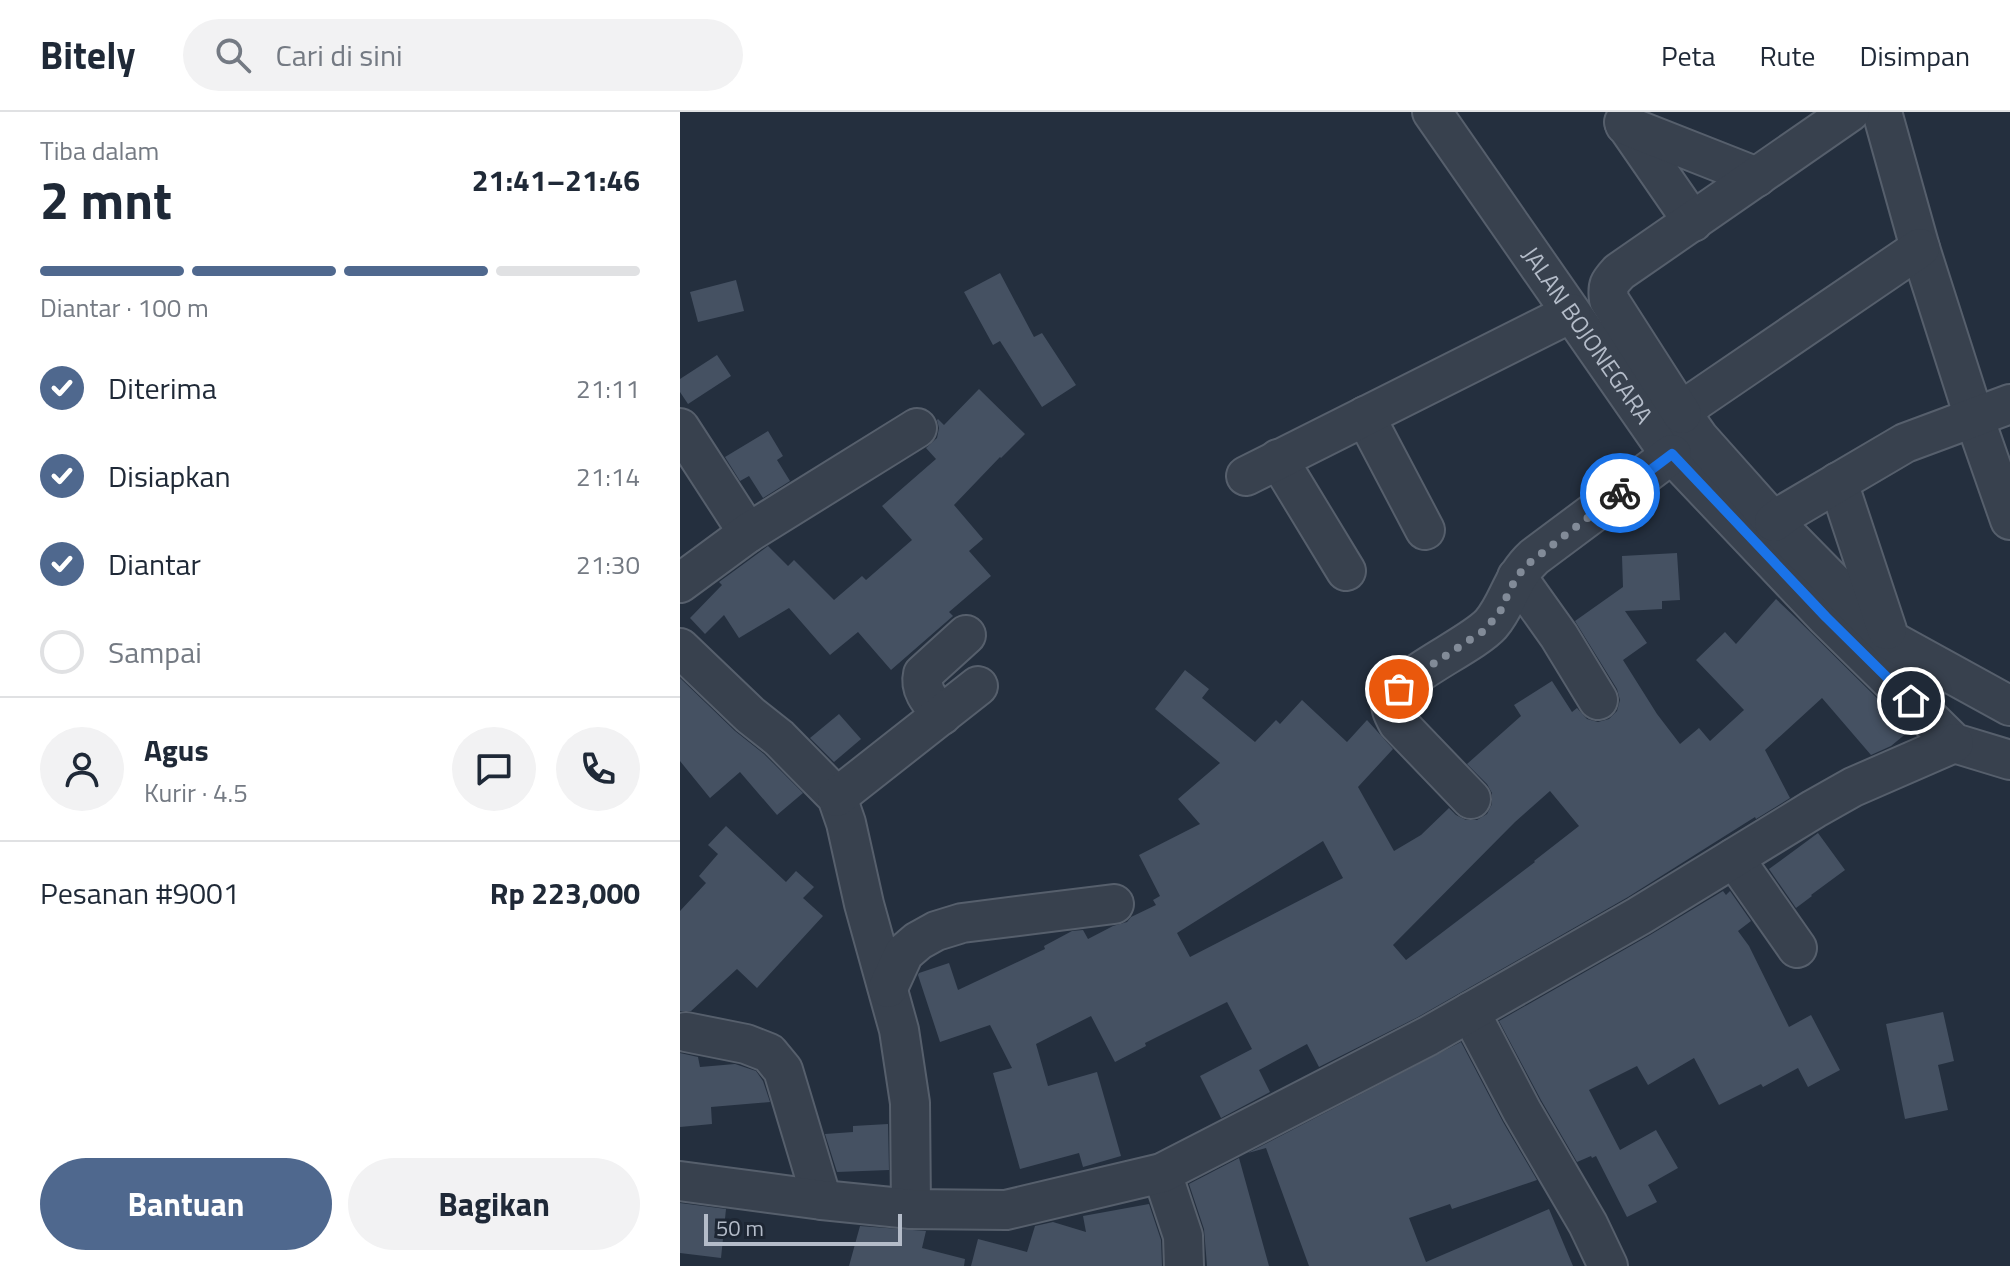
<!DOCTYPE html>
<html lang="id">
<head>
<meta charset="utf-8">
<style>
	body { margin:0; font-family:"Titillium Web",sans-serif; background:#f2f2f3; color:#1f2937; height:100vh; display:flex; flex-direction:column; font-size:30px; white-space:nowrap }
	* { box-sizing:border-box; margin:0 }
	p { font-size:26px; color:#747a83 }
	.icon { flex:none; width:44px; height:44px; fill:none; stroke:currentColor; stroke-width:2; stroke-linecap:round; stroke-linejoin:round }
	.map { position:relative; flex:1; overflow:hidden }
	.sheet { display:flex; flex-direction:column; background:#fff; width:680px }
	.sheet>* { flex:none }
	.scale { position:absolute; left:24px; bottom:20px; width:198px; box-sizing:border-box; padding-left:8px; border:4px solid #b4bcc9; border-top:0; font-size:22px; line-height:28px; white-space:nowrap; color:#b4bcc9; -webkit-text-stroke:6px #1d2633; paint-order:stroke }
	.pin { position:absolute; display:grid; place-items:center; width:68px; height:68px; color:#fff; margin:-34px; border:4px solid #fff; border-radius:50%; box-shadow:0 2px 8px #0007 }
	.courier { position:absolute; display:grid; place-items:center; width:80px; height:80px; margin:-40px; border:6px solid #1a73e8; border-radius:50%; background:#fff; color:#222; box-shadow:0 2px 10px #0007 }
	.head em { font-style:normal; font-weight:700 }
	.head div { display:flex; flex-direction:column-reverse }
	.head { display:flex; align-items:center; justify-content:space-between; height:136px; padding:0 40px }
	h1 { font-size:52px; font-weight:700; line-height:60px }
	.bar { display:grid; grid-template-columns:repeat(4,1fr); gap:12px 8px; align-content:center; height:96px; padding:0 40px }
	.bar i { height:10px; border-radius:6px; background:#e0e1e3 }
	.bar .selected { background:#4f688e }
	.bar p { grid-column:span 4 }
	.line { display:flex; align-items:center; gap:20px; padding:0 40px; border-top:2px solid #e0e1e3 }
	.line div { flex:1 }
	.round { display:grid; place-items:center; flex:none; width:84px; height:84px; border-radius:42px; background:#f2f2f3 }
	ol { padding:0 40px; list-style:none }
	li { display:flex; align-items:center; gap:24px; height:88px }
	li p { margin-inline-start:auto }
	li .icon { padding:8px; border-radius:50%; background:#4f688e; color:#fff; stroke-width:4 }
	li:last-child { color:#747a83 }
	li i { width:44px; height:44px; border:4px solid #e0e1e3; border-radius:50% }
	.primary-button { display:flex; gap:16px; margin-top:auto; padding:16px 40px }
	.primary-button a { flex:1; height:92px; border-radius:48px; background:#4f688e; color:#fff; font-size:32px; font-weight:700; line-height:92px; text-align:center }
	.primary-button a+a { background:#f2f2f3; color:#1f2937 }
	header { display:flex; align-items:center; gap:48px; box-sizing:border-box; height:112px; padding:0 40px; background:#fff; border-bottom:2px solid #e0e1e3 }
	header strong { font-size:38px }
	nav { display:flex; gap:44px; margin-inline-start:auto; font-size:28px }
	.search { width:560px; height:72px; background:#f2f2f3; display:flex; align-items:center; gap:20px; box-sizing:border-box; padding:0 28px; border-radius:44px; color:#747a83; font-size:30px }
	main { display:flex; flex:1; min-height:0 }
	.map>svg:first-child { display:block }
	.building { fill:#455162; fill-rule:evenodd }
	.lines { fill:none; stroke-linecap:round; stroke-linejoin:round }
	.minor-casing { stroke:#565f6c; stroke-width:42 }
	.minor { stroke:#38414e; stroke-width:38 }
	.done { stroke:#828b98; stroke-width:8; stroke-dasharray:0 14.4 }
	.route { stroke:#1a73e8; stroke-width:10 }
	.labels { text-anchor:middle; stroke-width:6; stroke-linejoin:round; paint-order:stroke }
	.street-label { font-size:24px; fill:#b4bcc9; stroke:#1d2633 }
</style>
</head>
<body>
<header>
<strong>Bitely</strong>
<div class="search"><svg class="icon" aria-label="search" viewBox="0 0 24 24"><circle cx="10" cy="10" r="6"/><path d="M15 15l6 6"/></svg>Cari di sini</div>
<nav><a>Peta</a><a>Rute</a><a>Disimpan</a></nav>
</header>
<main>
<section class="sheet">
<div class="head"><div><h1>2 mnt</h1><p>Tiba dalam</p></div><em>21:41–21:46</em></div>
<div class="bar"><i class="selected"></i><i class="selected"></i><i class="selected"></i><i></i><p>Diantar · 100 m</p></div>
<ol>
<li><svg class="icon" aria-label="check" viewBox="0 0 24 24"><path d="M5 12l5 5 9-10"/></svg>Diterima<p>21:11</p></li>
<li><svg class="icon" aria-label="check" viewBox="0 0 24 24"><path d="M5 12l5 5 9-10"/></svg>Disiapkan<p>21:14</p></li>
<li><svg class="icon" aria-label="check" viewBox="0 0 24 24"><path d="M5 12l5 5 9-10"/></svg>Diantar<p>21:30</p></li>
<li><i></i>Sampai</li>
</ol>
<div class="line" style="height:144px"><a class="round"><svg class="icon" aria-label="person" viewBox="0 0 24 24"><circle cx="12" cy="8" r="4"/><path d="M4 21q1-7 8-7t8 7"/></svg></a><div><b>Agus</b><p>Kurir · 4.5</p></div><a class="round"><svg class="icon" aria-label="chat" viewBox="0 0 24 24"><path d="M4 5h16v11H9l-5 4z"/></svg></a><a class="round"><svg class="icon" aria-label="phone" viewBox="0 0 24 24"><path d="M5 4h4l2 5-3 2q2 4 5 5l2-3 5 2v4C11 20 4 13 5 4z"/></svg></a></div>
<div class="line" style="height:104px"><div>Pesanan #9001</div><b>Rp 223,000</b></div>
<div class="primary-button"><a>Bantuan</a><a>Bagikan</a></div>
</section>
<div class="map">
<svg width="1330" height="1154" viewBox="0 0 1330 1154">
	<rect width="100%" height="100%" fill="#242f3e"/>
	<g class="building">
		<path d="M320,161L354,225L362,221L396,273L362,295L320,229L313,233L284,180Z"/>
		<path d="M56,168L64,199L18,210L10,180Z"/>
		<path d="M37,243L51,264L8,292L0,280V267Z"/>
		<path d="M299,277L345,322L321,346L320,345L274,393L303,427L289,439L311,464L269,500L273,504L211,558L178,520L150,543L109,496L59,526L44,503L25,522L10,506L42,473L39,470L88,434L108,454L114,448L154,488L182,464L186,468L232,428L202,394L256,347L246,336L257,326L259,316L257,308L258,307L264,313Z"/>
		<path d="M88,319L103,344L97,348L110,369L83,386L69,364L60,369L45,345Z"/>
		<path d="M997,441L1000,488L982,489V497L945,499L967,531L943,548L977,602L1000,632L1019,616L1030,629L1064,598L1016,548L1045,520L1056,532L1096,487L1116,506L1210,599L1228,620L1211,634L1191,643L1142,586L1085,638L1110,686L1076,707L1075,705L948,785L738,905L639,955L627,932L579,958L590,980L541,1006L520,964L572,937L547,890L465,931L466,934L435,950L411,904L356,932L368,974L417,960L441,1044L403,1055L399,1041L340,1057L313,961L332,956L310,913L260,930L238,863L239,861L269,851L278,878L365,837L364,834L392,819L403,818L408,827L433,814L447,810L451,805L476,793L473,788L480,784L459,743L520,712L498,687L540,651L475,597L505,558L529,577L522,586L575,630L596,608L600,612L622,588L667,630L687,608L713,637L678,675L714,739L741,723L769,696L776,703L786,708H797L807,702L812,692V681L807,672L787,652L841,604L834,593L872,569L892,600L897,596L907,607L918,610L929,607L937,599L940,588L937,577L895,509L943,475L942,444ZM870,679L899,714L854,749L855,750L726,848L713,833L835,710ZM643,729L663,766L510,845L497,821Z"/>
		<path d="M0,566L55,619L84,642L123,681L97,703L60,660L30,686L0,649Z"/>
		<path d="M159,602L181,627L154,650L130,626Z"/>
		<path d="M46,714L106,770L116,759L134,775L123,786L143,804L77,876L57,857L11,899H0V799L26,771L19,764L38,742L28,733Z"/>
		<path d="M1138,721L1165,758L1131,783L1132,784L1116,796L1089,757Z"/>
		<path d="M1043,779L1046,783L1050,779L1071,809L1058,819L1069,834L1109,915L1131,903L1160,958L1128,975L1118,956L1083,975L1081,972L1039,993L1014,946L968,973L957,954L909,978L940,1038L976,1018L998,1056L968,1073L977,1090L947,1105L916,1044L912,1046L911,1044L897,1050L861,988L819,909L970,823Z"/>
		<path d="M1263,900L1274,949L1258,953L1268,998L1225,1007L1206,912Z"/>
		<path d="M781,930L823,1010L857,1068L772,1097L770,1092L729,1106L746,1150L869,1097L893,1154H629L586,1036L568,1041Z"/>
		<path d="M0,941L18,945L20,955L55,952L76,959L83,969L90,990L31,995L32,1012L0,1015Z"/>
		<path d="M208,1012L209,1058L157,1060L145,1022L173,1020V1014Z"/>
		<path d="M559,1046L589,1154H527L524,1117L509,1072Z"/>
		<path d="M0,1091L46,1097L41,1146L0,1141Z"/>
		<path d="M469,1092L481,1128L482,1154H291L298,1127L347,1140L355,1114L373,1110L406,1120L403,1104Z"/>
		<path d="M180,1114L246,1119L242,1136L285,1147L284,1154H169Z"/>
	</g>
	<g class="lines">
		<g class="minor-casing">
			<g id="minor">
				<path id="s1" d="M752,0L984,334L1146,505L1274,631L1330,648"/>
				<path d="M1202,0L1240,136L1294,305L1330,408"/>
				<path d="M944,10L1013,110"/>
				<path d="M945,13L1077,65"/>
				<path d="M1240,136L1017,288L1002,302L1019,326L1094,410L1210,528L1330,594"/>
				<path d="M1002,302L929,188C927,173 929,171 939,160L1170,0"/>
				<path d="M685,304L745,418"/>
				<path d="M0,316L68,421"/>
				<path d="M598,347L666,459"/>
				<path d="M566,364L891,201"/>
				<path d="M1158,370L1207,518"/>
				<path d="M1094,410L1106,401L1225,331L1330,292"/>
				<path d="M837,465L879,524L918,588"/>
				<path d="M0,471L68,421L237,316"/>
				<path d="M0,536L70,603L99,626L157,685L166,711L184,792L219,918L230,991L231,1097"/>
				<path d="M262,603C252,591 239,579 243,562L286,523"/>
				<path d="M157,685L298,574"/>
				<path d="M791,687L718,611C714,603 709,596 712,587C721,563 791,534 811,512C829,491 831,466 854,445L992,342"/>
				<path d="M1054,746L1117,836"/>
				<path d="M208,876L224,841L238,829L256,819L282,811L434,792"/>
				<path d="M790,900L842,999L908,1112L928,1154"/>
				<path d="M6,920L66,932L89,941L103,958L142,1088"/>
				<path d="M482,1061L503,1124L504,1154"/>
				<path d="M0,1069L142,1088L231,1097L326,1098L482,1061L748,924L959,804L1134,697L1173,675L1274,631"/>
			</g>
		</g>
		<use href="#minor" class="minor"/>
	</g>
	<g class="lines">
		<path class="done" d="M719,577L730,567L805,518L821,498L830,477L844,455L940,381"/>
		<path class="route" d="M940,381L992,342L1146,505L1231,589"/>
	</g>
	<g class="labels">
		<g class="street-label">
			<text dy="8" stroke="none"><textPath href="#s1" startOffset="272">JALAN BOJONEGARA</textPath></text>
		</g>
	</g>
</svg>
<div class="scale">50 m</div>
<div class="pin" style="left:719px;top:577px;background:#ea580c"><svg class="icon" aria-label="bag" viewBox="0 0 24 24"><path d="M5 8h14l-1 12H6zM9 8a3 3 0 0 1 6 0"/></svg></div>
<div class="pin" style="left:1231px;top:589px;background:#1f2937"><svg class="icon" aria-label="home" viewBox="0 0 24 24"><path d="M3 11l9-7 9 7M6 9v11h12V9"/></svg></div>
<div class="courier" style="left:940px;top:381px"><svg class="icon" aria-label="bike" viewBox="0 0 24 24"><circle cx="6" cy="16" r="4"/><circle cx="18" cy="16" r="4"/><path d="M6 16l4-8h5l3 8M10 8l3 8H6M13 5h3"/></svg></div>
</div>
</main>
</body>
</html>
